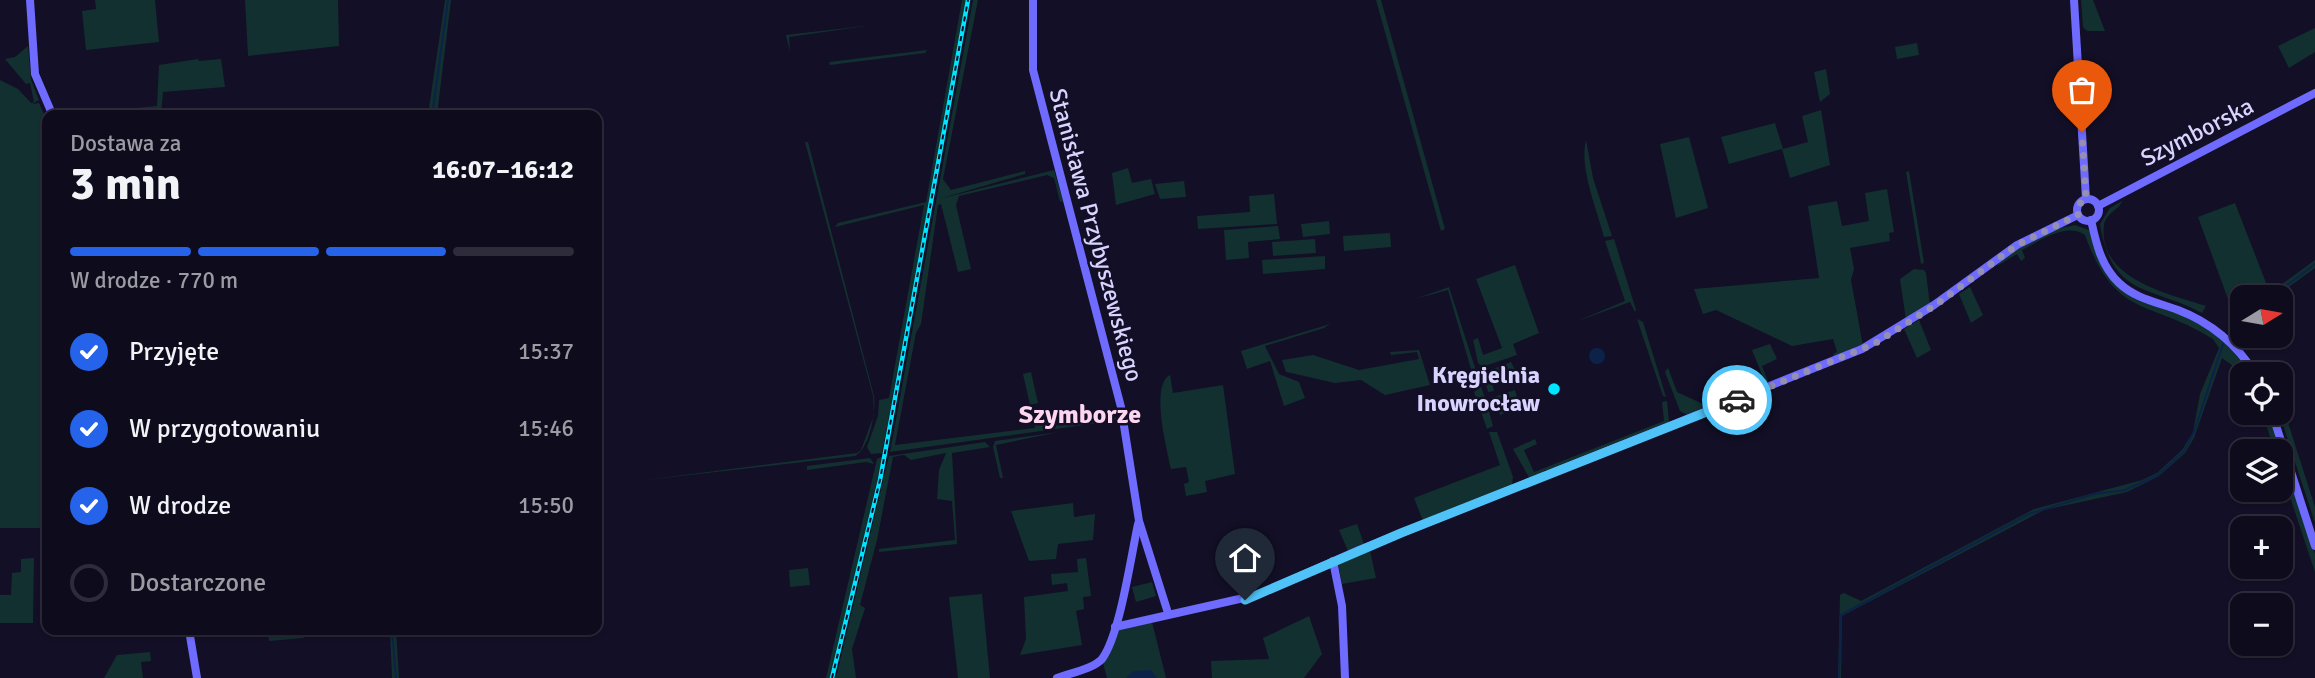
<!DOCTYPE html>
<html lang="pl">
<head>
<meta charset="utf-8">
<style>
	body { margin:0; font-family:Signika,sans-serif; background:#1c1929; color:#f1f3f6; height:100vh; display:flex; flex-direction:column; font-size:26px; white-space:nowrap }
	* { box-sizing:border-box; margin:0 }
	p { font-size:23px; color:#9b9ba3 }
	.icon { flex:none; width:38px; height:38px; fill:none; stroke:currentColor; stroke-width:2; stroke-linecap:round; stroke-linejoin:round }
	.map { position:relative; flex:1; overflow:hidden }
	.drawer { position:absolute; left:42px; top:110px; width:560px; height:525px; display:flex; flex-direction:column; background:#0e0b1c; border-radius:14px; box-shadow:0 2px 5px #0004,0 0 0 2px #2e2b3b }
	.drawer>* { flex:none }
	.needle { width:46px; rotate:79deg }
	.fabs { position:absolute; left:2230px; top:285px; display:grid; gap:14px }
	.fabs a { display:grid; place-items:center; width:63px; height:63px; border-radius:14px; background:#0e0b1c; box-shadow:0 2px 5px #0004,0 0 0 2px #2e2b3b; font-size:35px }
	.pin { position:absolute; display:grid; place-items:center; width:60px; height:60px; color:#fff; margin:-72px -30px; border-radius:50% 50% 50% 0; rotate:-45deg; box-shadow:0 0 7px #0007 }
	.pin .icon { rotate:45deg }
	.courier { position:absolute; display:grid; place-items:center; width:70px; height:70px; margin:-35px; border:5px solid #4fc3f7; border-radius:50%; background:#fff; color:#222; box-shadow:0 2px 9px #0007 }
	.head em { font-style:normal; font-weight:700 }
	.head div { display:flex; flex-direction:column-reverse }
	.head { display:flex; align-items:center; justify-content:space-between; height:119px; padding:0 28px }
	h1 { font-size:46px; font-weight:700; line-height:52px }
	.bar { display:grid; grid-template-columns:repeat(4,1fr); gap:10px 7px; align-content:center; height:84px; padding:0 28px }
	.bar i { height:9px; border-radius:5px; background:#2e2b3b }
	.bar .on { background:#2563eb }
	.bar p { grid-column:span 4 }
	ol { padding:0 28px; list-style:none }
	li { display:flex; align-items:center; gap:21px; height:77px }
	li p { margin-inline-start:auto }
	li .icon { padding:7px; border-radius:50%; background:#2563eb; color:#fff; stroke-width:4 }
	li:last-child { color:#9b9ba3 }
	li i { width:38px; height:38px; border:4px solid #2e2b3b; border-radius:50% }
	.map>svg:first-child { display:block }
	.green { fill:#12302f }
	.water { fill:#0c2248 }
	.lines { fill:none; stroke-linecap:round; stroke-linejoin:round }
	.stream { stroke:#0c2248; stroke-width:2 }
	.secondary { stroke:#6f6bff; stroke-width:8 }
	.rail-casing { stroke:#00e5ff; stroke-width:4.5 }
	.rail { stroke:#130f26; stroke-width:2; stroke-dasharray:5; stroke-linecap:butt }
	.done { stroke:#948fb3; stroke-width:7; stroke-dasharray:0 12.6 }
	.route { stroke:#4fc3f7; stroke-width:9 }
	.poi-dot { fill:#00e5ff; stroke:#130f26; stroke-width:2.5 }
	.labels { text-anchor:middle; stroke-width:5; stroke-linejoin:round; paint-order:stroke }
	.street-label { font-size:24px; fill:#d9d4ff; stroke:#130f26 }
	.poi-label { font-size:24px; font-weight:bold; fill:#d9d4ff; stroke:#130f26; text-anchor:end }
	.neighbourhood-label { font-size:26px; font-weight:bold; fill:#ffd6f0; stroke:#130f26 }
</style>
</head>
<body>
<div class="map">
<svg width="2315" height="678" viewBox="0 0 2315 678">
	<rect width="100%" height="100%" fill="#130f26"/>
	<g class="green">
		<path d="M95,0H155L159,42L86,50L82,11L96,9Z"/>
		<path d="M245,0H338L339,46L248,56Z"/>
		<path d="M445,0H451L437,115H428Z"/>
		<path d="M962,0H967L882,453L871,454L867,447L878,416L879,400L889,398L924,205L835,227L838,223L926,202Z"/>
		<path d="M973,0H978L943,179L951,190L1025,171V174L939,199L1054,170L1063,201L1060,202L1054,178L1047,175L959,196L956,205L971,269L958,272L941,204L938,205L921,324L916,333L895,445L1035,428L1033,416L1042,415L1045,427L1119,417L1120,420L890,452Z"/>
		<path d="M1376,0H1381L1445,229L1441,231Z"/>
		<path d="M2081,0H2093L2105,31H2087L2083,27Z"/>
		<path d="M873,25L789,37L790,52L786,35Z"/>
		<path d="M2315,28V52L2289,68L2278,46Z"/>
		<path d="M1917,43L1919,55L1897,59L1895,47Z"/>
		<path d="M28,46L31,80L39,100L32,104L39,103L47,121V528H0V80L18,89L31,103L34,102L30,83L26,84L5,59L15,57Z"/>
		<path d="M927,50L925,53L830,65L829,62Z"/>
		<path d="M198,59L199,61L221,59L225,87L163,92L161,115H105V111L157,106L159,65Z"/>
		<path d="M1826,69L1830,94L1820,102L1814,72Z"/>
		<path d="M1821,110L1830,165L1790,178L1782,149L1729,164L1721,137L1775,123L1783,149L1808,142L1802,116Z"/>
		<path d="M1689,137L1708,208L1676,218L1660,144Z"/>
		<path d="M1586,140L1593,178L1612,236L1604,237C1597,209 1579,169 1586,140Z"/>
		<path d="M805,142H808L874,396C876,412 870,448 855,456L637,481L857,453L861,450L874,415L873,396Z"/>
		<path d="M1128,168L1132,183L1151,179L1155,194L1116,205L1112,173Z"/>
		<path d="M1909,171L1924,263L1921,264L1906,172Z"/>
		<path d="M1184,181L1186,197L1160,199L1155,184Z"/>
		<path d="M1887,189L1894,232L1889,233L1890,241L1850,248L1854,269L1851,280L1863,346L1835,357L1833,354L1837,352L1833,339L1792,346L1716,310L1703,314L1694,289L1819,278L1808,206L1837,201L1842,226L1869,221L1865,193Z"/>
		<path d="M1274,194L1277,224L1198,229L1197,216L1250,212L1249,196Z"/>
		<path d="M2122,201C2120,209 2106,213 2104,225C2097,279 2169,294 2206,306L2202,313C2150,285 2112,298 2100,224L2110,208Z"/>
		<path d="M2235,203L2270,293L2315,260V268L2275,297L2242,298V324L2235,330L2230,327L2236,321L2198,217Z"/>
		<path d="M1329,221L1330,234L1303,237L1301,224Z"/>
		<path d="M2075,225L2089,230L2097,254L2113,281L2206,327L2236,353L2252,374H2244L2222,358L2194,438L2185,453L2159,476L2127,492L2044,510L1842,616L1841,678H1838L1840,595L1844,593L1861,601L2034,509L2142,480L2157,473L2182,450L2193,432L2200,394L2219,348L2213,339C2149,299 2116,320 2085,235C2066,222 2040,241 2022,250L2025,258L2021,261L2017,254L1997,266C2009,245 2051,229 2075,225Z"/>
		<path d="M1278,226L1280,239L1248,242L1249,258L1226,260L1224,230Z"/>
		<path d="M1390,233L1391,247L1344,251L1343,236Z"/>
		<path d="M1315,239L1316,253L1273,256L1272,242Z"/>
		<path d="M1614,239L1636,310L1635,312L1630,302L1575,322L1625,301L1605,241Z"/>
		<path d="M1325,256V269L1263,274L1262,260Z"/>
		<path d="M1515,265L1539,333L1513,344L1517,355L1482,367L1478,363L1473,340L1478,338L1483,355L1502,348L1476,279Z"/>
		<path d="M1914,269L1924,270L1926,273L1930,306L1906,320L1900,279Z"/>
		<path d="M1449,287L1488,408L1493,426L1487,429L1474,392L1477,390L1448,290L1415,299Z"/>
		<path d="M1970,287L1983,315L1971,323L1959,294Z"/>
		<path d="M1637,319L1643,322L1666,397L1663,396Z"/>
		<path d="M1919,320L1931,350L1917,358L1904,329Z"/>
		<path d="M1330,324L1324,328L1265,346L1279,374L1299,382L1305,398L1284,406L1270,361L1247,369L1241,351Z"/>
		<path d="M1770,344L1777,359L1762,366L1768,381L1765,382L1752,350Z"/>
		<path d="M1419,350L1430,385L1385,395L1361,380L1335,383L1291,373L1286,372L1282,360L1313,355L1359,370L1419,359L1417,352L1391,355L1390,352Z"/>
		<path d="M1511,362L1515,370L1491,379L1494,391L1488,392L1483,373Z"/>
		<path d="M1668,368L1677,392L1703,404L1705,409L1689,416L1680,411L1665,372Z"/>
		<path d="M1031,372L1038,403L1030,405L1023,374Z"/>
		<path d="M1170,375L1173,393L1223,385L1235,474L1205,481L1207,492L1186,496L1184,484L1189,482L1186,467L1171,469C1167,449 1150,385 1170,375Z"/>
		<path d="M1515,390L1520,407L1500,415L1494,397Z"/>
		<path d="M1667,401L1669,422L1549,471L1544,470L1545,473L1530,479L1513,449L1535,439L1537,444L1524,450L1534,472L1664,421L1662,402Z"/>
		<path d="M2287,407L2288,411L2285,413L2315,507V523L2279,413Z"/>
		<path d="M2262,413H2269L2315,554V572L2280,467V452L2275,451Z"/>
		<path d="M1059,432L996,445L1003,478H1000L993,447L995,441Z"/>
		<path d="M1489,432H1497L1513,477L1512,485L1423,521L1414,498L1500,465Z"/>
		<path d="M985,442L990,447L952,453L957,544L879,552V549L955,540L952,501L937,499L939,470L946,453L911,460L904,455L893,457L877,540L860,605L865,608L852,649L856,678H836L889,456Z"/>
		<path d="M883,456L830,678H826L877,459Z"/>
		<path d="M870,458L874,464L866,462L807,470V466Z"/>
		<path d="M1073,503L1074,517L1095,514L1093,540L1058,544L1056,559L1029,561L1011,511Z"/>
		<path d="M1357,524L1364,544L1348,551L1339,530Z"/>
		<path d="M1370,551L1376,578L1342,584L1338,564Z"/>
		<path d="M34,558L33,623H0V595H11L12,573L21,572V559Z"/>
		<path d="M1086,558L1091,596L1083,597L1084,609L1076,611L1082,645L1020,655L1026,639L1024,597L1068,591L1067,583L1052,585L1051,574L1078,572L1077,559Z"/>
		<path d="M808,568L810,585L790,587L789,570Z"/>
		<path d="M1152,582L1156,596L1136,602L1132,587Z"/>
		<path d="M982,594L990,678H958L949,597Z"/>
		<path d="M1309,616L1322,654L1304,678H1212L1211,661L1269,659L1263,638Z"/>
		<path d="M1152,622L1166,678H1107L1103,663L1116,633L1119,629Z"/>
		<path d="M304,630V638L269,641L268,631Z"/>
		<path d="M390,630H396L399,678H392Z"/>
		<path d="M150,652L151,661L141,662L143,678H104L117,655Z"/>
	</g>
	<g class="water">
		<circle cx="1597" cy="356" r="8"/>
		<path d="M1151,670L1157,678H1126L1134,671Z"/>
	</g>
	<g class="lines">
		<g class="stream">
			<path d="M432,116L448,0"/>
			<path d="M2270,298L2315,264"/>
			<path d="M2231,331L2242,320"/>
			<path d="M392,630L396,678"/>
			<path d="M1839,678L1841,615L2029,514L2094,494L2125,490L2158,475L2184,451L2194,432L2223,344"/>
		</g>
		<g class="secondary">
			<path d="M30,0L35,74L53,116"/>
			<path d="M1033,0V70L1121,407L1139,521L1168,613"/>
			<path d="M2074,0L2086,199"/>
			<circle cx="2088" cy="210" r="11"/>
			<path d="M2098,206L2315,93"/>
			<path d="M2091,220C2096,243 2101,266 2119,283C2136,299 2157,302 2178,310C2210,322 2238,345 2255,374"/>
			<path d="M2272,413L2315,546"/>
			<path d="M1333,561L1342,606L1345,678"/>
			<path d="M1115,627L1257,595L1359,550L1862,349L1934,305L2017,245L2078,215"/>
			<path d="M189,630L197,678"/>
			<path d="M1057,678C1070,673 1093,669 1102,659C1120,635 1131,556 1138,524"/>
		</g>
		<g class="rail-casing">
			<path id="rail" d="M832,678L880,480L968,0"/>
		</g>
		<use href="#rail" class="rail"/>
	</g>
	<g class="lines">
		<path class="done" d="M1737,400L1874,344L1934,306L2017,245L2078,215V205L2086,199L2082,132"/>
		<path class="route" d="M1245,600L1401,533L1737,400"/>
	</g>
	<circle class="poi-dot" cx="1554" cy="389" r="7"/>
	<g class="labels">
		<g class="street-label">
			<text transform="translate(2197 132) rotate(-27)" y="8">Szymborska</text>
			<text transform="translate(1096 235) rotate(75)" y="8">Stanisława Przybyszewskiego</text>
		</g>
		<g class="poi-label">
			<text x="1540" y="383">Kręgielnia<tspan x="1540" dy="28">Inowrocław</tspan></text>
		</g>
		<g class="neighbourhood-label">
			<text x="1080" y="423">Szymborze</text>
		</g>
	</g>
</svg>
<div class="fabs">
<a><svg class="needle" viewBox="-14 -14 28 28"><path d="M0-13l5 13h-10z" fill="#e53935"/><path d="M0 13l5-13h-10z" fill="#9b9ba3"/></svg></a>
<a><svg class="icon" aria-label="locate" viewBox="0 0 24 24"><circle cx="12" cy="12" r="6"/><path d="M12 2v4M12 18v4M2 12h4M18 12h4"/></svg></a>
<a><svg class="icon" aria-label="layers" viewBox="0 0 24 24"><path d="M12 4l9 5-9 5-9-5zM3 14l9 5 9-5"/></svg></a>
<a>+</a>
<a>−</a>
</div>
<div class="pin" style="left:2082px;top:132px;background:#ea580c"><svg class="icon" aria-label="bag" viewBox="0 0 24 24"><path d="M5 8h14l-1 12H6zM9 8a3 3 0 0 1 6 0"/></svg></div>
<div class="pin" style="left:1245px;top:600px;background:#1f2937"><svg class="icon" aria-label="home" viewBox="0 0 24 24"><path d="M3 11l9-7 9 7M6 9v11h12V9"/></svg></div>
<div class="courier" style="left:1737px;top:400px"><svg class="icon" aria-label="car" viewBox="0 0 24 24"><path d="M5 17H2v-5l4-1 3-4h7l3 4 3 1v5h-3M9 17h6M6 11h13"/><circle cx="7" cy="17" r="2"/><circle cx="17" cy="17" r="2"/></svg></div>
<section class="drawer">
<div class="head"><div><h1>3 min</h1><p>Dostawa za</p></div><em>16:07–16:12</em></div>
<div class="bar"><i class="on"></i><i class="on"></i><i class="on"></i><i></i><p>W drodze · 770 m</p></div>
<ol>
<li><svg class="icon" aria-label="check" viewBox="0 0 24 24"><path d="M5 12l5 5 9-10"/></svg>Przyjęte<p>15:37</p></li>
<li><svg class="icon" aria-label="check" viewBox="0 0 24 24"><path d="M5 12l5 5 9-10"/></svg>W przygotowaniu<p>15:46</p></li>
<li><svg class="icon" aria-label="check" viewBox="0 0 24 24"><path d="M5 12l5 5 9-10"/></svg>W drodze<p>15:50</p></li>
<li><i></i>Dostarczone</li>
</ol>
</section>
</div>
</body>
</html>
